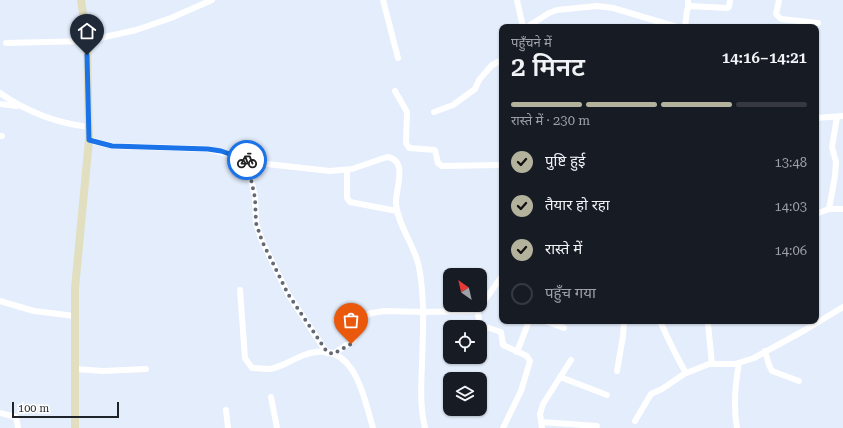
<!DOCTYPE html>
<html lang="hi">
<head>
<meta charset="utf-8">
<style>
	body { margin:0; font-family:"Roboto Serif","Noto Sans Devanagari",serif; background:#242831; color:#f1f3f6; height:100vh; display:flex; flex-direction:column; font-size:15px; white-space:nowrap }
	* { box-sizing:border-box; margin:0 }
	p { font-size:13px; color:#9ea1a6 }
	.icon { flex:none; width:22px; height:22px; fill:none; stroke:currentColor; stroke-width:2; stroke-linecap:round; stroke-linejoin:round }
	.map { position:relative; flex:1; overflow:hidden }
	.details { position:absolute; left:499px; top:24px; width:320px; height:300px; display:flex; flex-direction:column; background:#171b24; border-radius:8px; box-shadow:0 1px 3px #0004 }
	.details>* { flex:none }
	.needle { width:26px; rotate:326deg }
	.buttons { position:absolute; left:443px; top:268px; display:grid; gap:8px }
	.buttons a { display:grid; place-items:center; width:44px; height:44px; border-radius:8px; background:#171b24; box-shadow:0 1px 3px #0004; font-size:20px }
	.scale { position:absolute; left:12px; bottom:10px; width:107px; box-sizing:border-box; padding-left:4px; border:2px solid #1f232a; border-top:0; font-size:11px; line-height:14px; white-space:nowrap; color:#1f232a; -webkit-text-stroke:3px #fff; paint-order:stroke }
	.pin { position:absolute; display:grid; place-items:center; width:34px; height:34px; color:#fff; margin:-41px -17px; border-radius:50% 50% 50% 0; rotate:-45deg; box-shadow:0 0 4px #0007 }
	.pin .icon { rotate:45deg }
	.courier { position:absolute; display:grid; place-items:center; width:40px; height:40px; margin:-20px; border:3px solid #1a73e8; border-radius:50%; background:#fff; color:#222; box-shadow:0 1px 5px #0007 }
	.summary em { font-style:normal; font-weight:600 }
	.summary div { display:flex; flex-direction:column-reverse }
	.summary { display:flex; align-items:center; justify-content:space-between; height:68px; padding:0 12px }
	h1 { font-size:26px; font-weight:600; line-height:30px }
	.bar { display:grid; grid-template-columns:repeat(4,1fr); gap:6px 4px; align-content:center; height:48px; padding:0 12px }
	.bar i { height:5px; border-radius:3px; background:#363941 }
	.bar .selected { background:#b3b29c }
	.bar p { grid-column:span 4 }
	ol { padding:0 12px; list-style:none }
	li { display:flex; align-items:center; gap:12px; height:44px }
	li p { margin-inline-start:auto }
	li .icon { padding:4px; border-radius:50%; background:#b3b29c; color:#111; stroke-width:4 }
	li:last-child { color:#9ea1a6 }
	li i { width:22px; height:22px; border:2px solid #363941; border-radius:50% }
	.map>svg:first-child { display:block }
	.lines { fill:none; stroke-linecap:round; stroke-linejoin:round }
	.street { stroke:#fff; stroke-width:6 }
	.secondary { stroke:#e2dfc1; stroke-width:8 }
	.done { stroke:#646a74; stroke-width:4; stroke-dasharray:0 7.2 }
	.route { stroke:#1a73e8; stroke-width:5 }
</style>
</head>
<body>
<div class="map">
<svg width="843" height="428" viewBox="0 0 843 428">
	<rect width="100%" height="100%" fill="#e4edfc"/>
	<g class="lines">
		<g class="street">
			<path d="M383,0L398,58"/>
			<path d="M517,0L523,27"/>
			<path d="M688,0V8"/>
			<path d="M779,0L776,14L781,19L818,23"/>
			<path d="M527,27L549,13L557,10L597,6L613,8L677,27"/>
			<path d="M685,27L687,10L690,6L727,8L729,7L730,0"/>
			<path d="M6,43L87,41L136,30L171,18L212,0"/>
			<path d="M395,91L407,112L406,143L409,148L435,150L438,163L442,166L502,165"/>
			<path d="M0,93C27,112 56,123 89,127"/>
			<path d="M0,104L17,106"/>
			<path d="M434,112L453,105L475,89L479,80L492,65L502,60"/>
			<path d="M816,118L843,116"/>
			<path d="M0,136H2"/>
			<path d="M89,140L112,146L208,149L267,164L330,171L352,169L387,157C409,160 395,189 396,204C398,226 415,246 419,267C425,299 423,332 422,364C421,386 420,407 425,428"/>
			<path d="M247,160L255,197L256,223L262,241L288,294L327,353"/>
			<path d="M347,170V198L350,202L397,211"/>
			<path d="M829,209L835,176L836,162L832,147L837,117"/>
			<path d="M816,214L829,209H843"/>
			<path d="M240,290L245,358L252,368C258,368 264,369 270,369C282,367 293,359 304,355C354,337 363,395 373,428"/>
			<path d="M0,301L34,311L75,316"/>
			<path d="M477,309L480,325L501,332L503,345L527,356L530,361L521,391L503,428"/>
			<path d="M545,321L564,328"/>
			<path d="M660,321C668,339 676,356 686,373"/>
			<path d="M708,324L712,364"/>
			<path d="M765,351L769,365L772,371L799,381"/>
			<path d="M517,352L529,321"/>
			<path d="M333,354L354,340L356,321L371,313L385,311L424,312L473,311L482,304L502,276"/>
			<path d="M75,369L103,371L146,369"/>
			<path d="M617,371L623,336L624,321"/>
			<path d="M560,377L607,395"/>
			<path d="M271,397L277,428"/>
			<path d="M226,410L228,428"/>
			<path d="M0,413L16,417L18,428"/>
			<path d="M635,421L651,394L662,389L684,374L709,364H735L754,358L805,330L843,307"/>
			<path d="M541,422L597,426"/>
			<path d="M542,428L540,414L543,404L571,360"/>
			<path d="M737,428C733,406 735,385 739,363"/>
		</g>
		<path class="secondary" d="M75,428V288L89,140L87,41L81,0"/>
	</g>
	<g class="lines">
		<path class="done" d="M247,160L255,198L256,223L262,241L288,294L327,352L333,354L351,344"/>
		<path class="route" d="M87,55L89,140L112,146L208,149L221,151L247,160"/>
	</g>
</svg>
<div class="buttons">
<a><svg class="needle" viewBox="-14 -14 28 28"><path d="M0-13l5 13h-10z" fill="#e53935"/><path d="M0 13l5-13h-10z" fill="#9ea1a6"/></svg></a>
<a><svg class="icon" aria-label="locate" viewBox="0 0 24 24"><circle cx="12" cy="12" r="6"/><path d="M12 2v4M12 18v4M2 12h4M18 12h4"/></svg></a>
<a><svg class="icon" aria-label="layers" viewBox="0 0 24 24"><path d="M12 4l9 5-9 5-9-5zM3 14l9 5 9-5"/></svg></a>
</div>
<div class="scale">100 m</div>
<div class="pin" style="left:351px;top:344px;background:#ea580c"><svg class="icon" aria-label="bag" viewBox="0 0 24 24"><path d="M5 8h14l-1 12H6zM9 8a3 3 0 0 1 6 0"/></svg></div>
<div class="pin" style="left:87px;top:55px;background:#1f2937"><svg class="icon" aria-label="home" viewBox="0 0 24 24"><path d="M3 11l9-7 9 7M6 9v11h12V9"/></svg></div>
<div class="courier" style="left:247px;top:160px"><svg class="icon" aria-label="bike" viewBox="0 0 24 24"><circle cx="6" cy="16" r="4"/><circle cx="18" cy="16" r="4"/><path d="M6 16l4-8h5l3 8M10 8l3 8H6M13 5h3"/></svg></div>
<section class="details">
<div class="summary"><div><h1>2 मिनट</h1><p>पहुँचने में</p></div><em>14:16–14:21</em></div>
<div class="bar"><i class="selected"></i><i class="selected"></i><i class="selected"></i><i></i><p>रास्ते में · 230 m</p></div>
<ol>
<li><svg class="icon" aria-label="check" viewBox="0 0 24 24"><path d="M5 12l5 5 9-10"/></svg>पुष्टि हुई<p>13:48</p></li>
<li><svg class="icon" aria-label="check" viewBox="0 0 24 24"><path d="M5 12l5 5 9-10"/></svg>तैयार हो रहा<p>14:03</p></li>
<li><svg class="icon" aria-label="check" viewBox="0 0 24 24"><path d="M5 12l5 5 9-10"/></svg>रास्ते में<p>14:06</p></li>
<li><i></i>पहुँच गया</li>
</ol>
</section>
</div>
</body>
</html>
